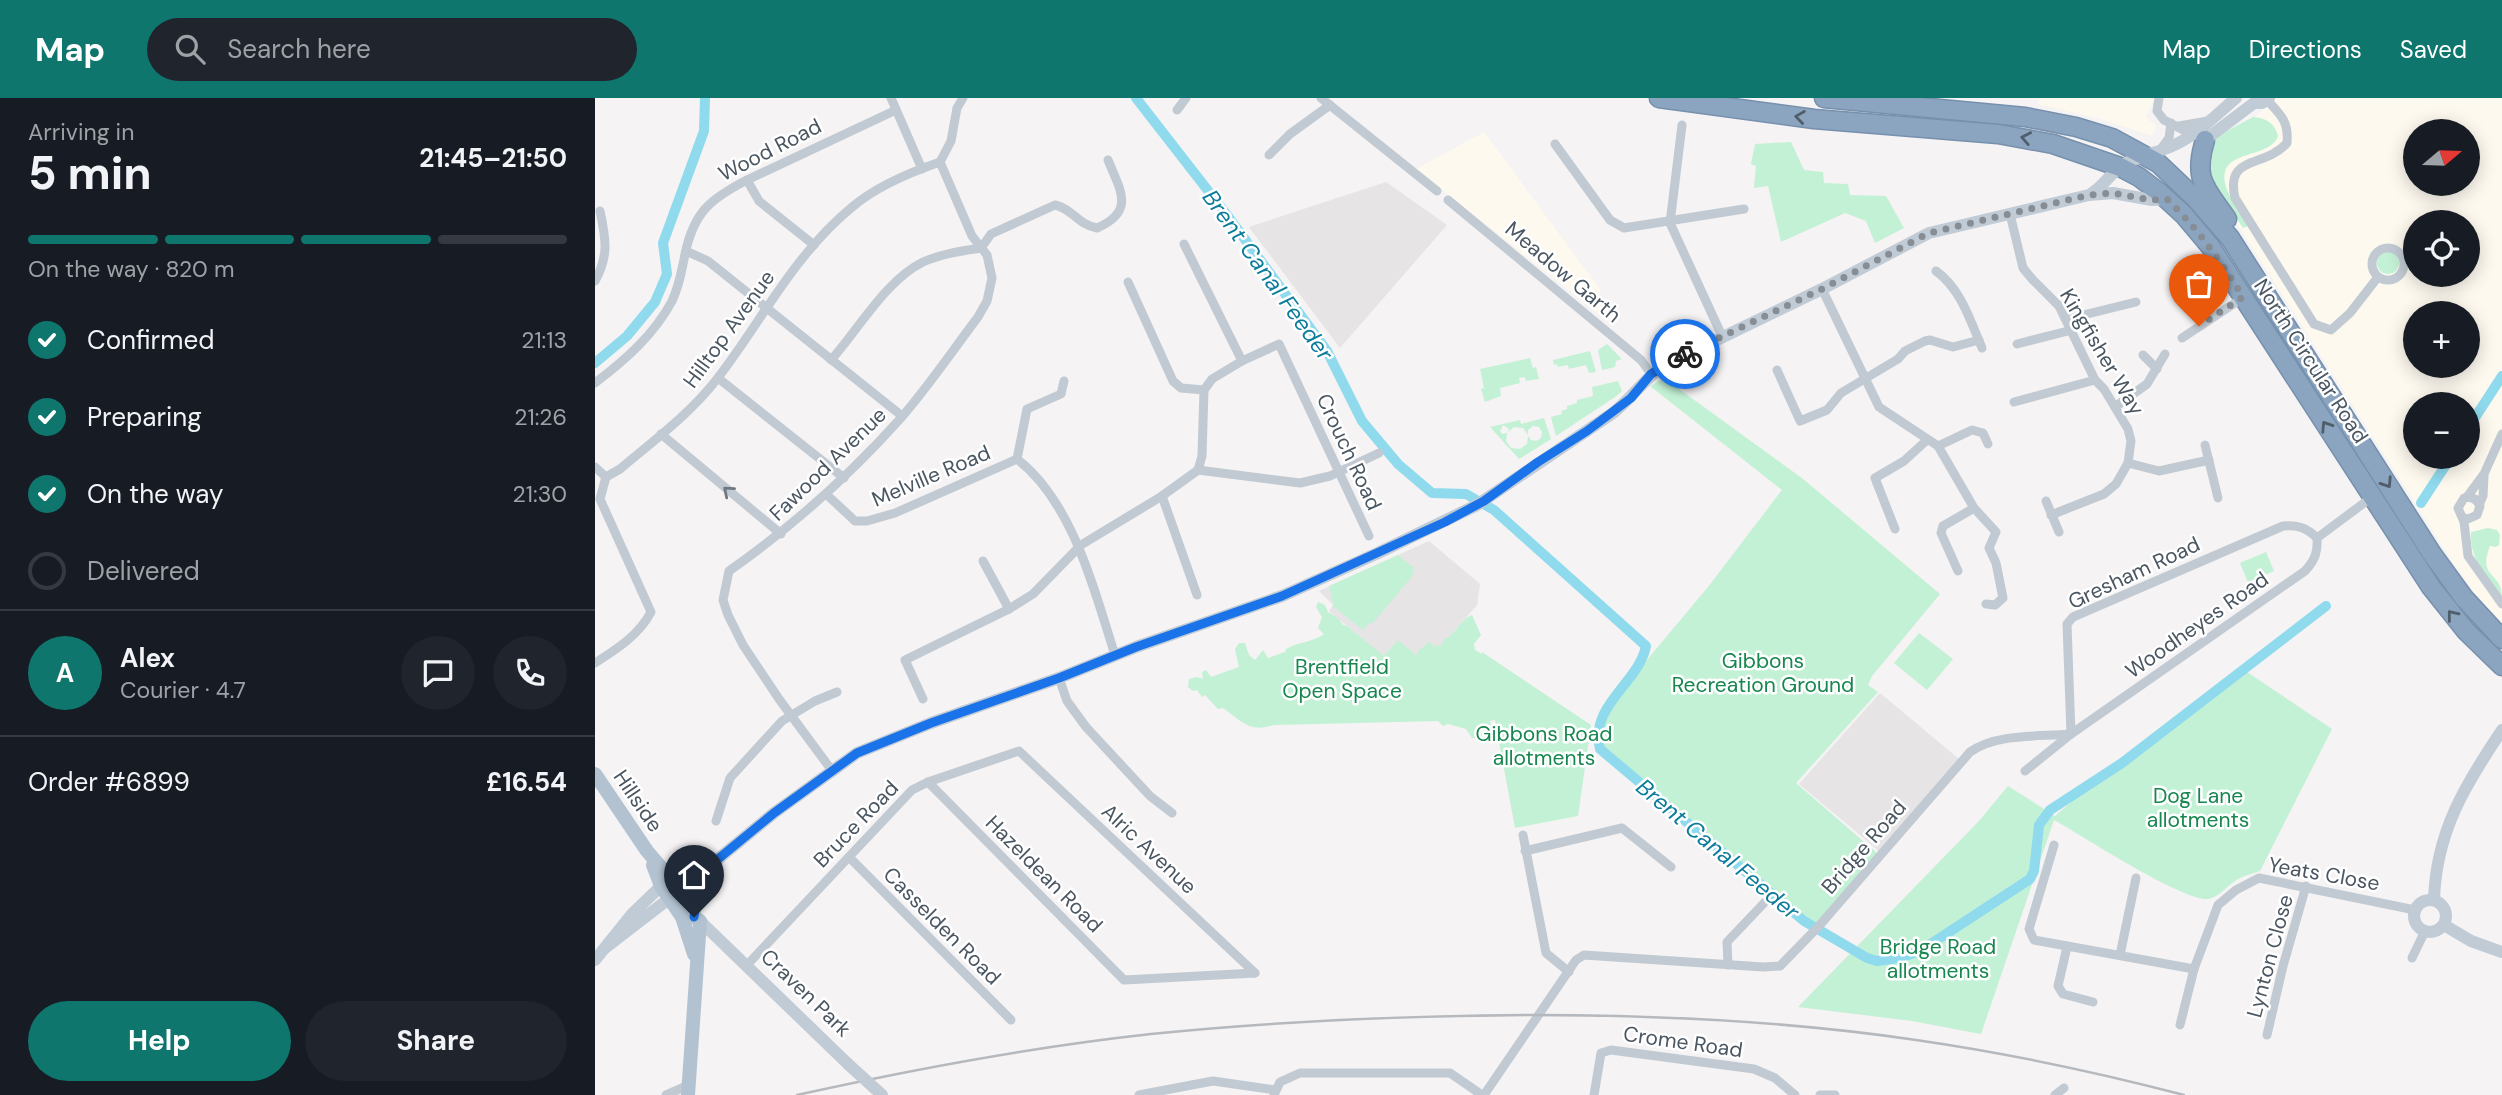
<!DOCTYPE html>
<html lang="en">
<head>
<meta charset="utf-8">
<style>
	body { margin:0; font-family:"DM Sans",sans-serif; background:#20242c; color:#f1f3f6; height:100vh; display:flex; flex-direction:column; font-size:26px; white-space:nowrap }
	* { box-sizing:border-box; margin:0 }
	p { font-size:23px; color:#9ea1a6 }
	.icon { flex:none; width:38px; height:38px; fill:none; stroke:currentColor; stroke-width:2; stroke-linecap:round; stroke-linejoin:round }
	.map { position:relative; flex:1; overflow:hidden }
	.sheet { display:flex; flex-direction:column; background:#171b24; width:595px }
	.sheet>* { flex:none }
	.needle { width:46px; rotate:71deg }
	.fabs { position:absolute; left:1808px; top:21px; display:grid; gap:14px }
	.fabs a { display:grid; place-items:center; width:77px; height:77px; border-radius:50%; background:#171b24; box-shadow:0 4px 18px #0003; font-size:35px }
	.pin { position:absolute; display:grid; place-items:center; width:60px; height:60px; color:#fff; margin:-72px -30px; border-radius:50% 50% 50% 0; rotate:-45deg; box-shadow:0 0 7px #0007 }
	.pin .icon { rotate:45deg }
	.courier { position:absolute; display:grid; place-items:center; width:70px; height:70px; margin:-35px; border:5px solid #1a73e8; border-radius:50%; background:#fff; color:#222; box-shadow:0 2px 9px #0007 }
	.summary em { font-style:normal; font-weight:700 }
	.summary div { display:flex; flex-direction:column-reverse }
	.summary { display:flex; align-items:center; justify-content:space-between; height:119px; padding:0 28px }
	h1 { font-size:46px; font-weight:700; line-height:52px }
	.bar { display:grid; grid-template-columns:repeat(4,1fr); gap:10px 7px; align-content:center; height:84px; padding:0 28px }
	.bar i { height:9px; border-radius:5px; background:#363941 }
	.bar .current { background:#0f766e }
	.bar p { grid-column:span 4 }
	.line { display:flex; align-items:center; gap:18px; padding:0 28px; border-top:2px solid #363941 }
	.line div { flex:1 }
	.round { display:grid; place-items:center; flex:none; width:74px; height:74px; border-radius:37px; background:#20242c }
	ol { padding:0 28px; list-style:none }
	li { display:flex; align-items:center; gap:21px; height:77px }
	li p { margin-inline-start:auto }
	li .icon { padding:7px; border-radius:50%; background:#0f766e; color:#fff; stroke-width:4 }
	li:last-child { color:#9ea1a6 }
	li i { width:38px; height:38px; border:4px solid #363941; border-radius:50% }
	.button { display:flex; gap:14px; margin-top:auto; padding:14px 28px }
	.button a { flex:1; height:80px; border-radius:42px; background:#0f766e; color:#fff; font-size:28px; font-weight:700; line-height:80px; text-align:center }
	.button a+a { background:#20242c; color:#f1f3f6 }
	header { display:flex; align-items:center; gap:42px; box-sizing:border-box; height:98px; padding:0 35px; background:#0f766e; color:#fff }
	header strong { font-size:33px }
	nav { display:flex; gap:38px; margin-inline-start:auto; font-size:24px }
	.search { width:490px; height:63px; background:#20242c; display:flex; align-items:center; gap:18px; box-sizing:border-box; padding:0 24px; border-radius:38px; color:#9ea1a6; font-size:26px }
	main { display:flex; flex:1; min-height:0 }
	.map>svg:first-child { display:block }
	.commercial { fill:#fdf9ef; fill-rule:evenodd }
	.education { fill:#e6e4e5 }
	.green { fill:#c3f1d5; fill-rule:evenodd }
	.lines { fill:none; stroke-linecap:round; stroke-linejoin:round }
	.canal { stroke:#90daee; stroke-width:10 }
	.highway-casing { stroke:#7690ad; stroke-width:21 }
	.street { stroke:#c1cad2; stroke-width:9 }
	.secondary { stroke:#c1cbd6; stroke-width:12 }
	.primary { stroke:#b3c2d1; stroke-width:14 }
	.highway { stroke:#8ba5c1; stroke-width:18 }
	.rail { stroke:#b5b8bd; stroke-width:2.5 }
	.secondary-bridge { stroke:#c1cbd6; stroke-width:12 }
	.oneway { stroke:#505e6b }
	.oneway2 { stroke:#6e7983 }
	.done { stroke:#868d94; stroke-width:7; stroke-dasharray:0 12.6 }
	.route { stroke:#1a73e8; stroke-width:9 }
	.labels { text-anchor:middle; stroke-width:5; stroke-linejoin:round; paint-order:stroke }
	.street-label { font-size:21px; fill:#4a5661; stroke:#fff }
	.park-label { font-size:21px; fill:#17864f; stroke:#fff }
	.water-label { font-size:23px; font-style:italic; fill:#0c7c9b; stroke:#fff }
</style>
</head>
<body>
<header>
<strong>Map</strong>
<div class="search"><svg class="icon" aria-label="search" viewBox="0 0 24 24"><circle cx="10" cy="10" r="6"/><path d="M15 15l6 6"/></svg>Search here</div>
<nav><a>Map</a><a>Directions</a><a>Saved</a></nav>
</header>
<main>
<section class="sheet">
<div class="summary"><div><h1>5 min</h1><p>Arriving in</p></div><em>21:45–21:50</em></div>
<div class="bar"><i class="current"></i><i class="current"></i><i class="current"></i><i></i><p>On the way · 820 m</p></div>
<ol>
<li><svg class="icon" aria-label="check" viewBox="0 0 24 24"><path d="M5 12l5 5 9-10"/></svg>Confirmed<p>21:13</p></li>
<li><svg class="icon" aria-label="check" viewBox="0 0 24 24"><path d="M5 12l5 5 9-10"/></svg>Preparing<p>21:26</p></li>
<li><svg class="icon" aria-label="check" viewBox="0 0 24 24"><path d="M5 12l5 5 9-10"/></svg>On the way<p>21:30</p></li>
<li><i></i>Delivered</li>
</ol>
<div class="line" style="height:126px"><b class="round" style="background:#0f766e;color:#fff">A</b><div><b>Alex</b><p>Courier · 4.7</p></div><a class="round"><svg class="icon" aria-label="chat" viewBox="0 0 24 24"><path d="M4 5h16v11H9l-5 4z"/></svg></a><a class="round"><svg class="icon" aria-label="phone" viewBox="0 0 24 24"><path d="M5 4h4l2 5-3 2q2 4 5 5l2-3 5 2v4C11 20 4 13 5 4z"/></svg></a></div>
<div class="line" style="height:91px"><div>Order #6899</div><b>£16.54</b></div>
<div class="button"><a>Help</a><a>Share</a></div>
</section>
<div class="map">
<svg width="1907" height="997" viewBox="0 0 1907 997">
	<rect width="100%" height="100%" fill="#f5f3f3"/>
	<g class="commercial">
		<path d="M1445,0H1556L1559,2L1551,19L1562,29L1557,38L1506,21L1443,6Z"/>
		<path d="M1679,0H1907V525L1879,494L1859,466L1616,85L1617,64ZM1820,33H1872V86H1820ZM1820,124H1872V177H1820ZM1820,215H1872V268H1820ZM1820,306H1872V359H1820Z"/>
		<path d="M889,34L1005,191L1006,218L821,71Z"/>
	</g>
	<g class="education">
		<path d="M791,84L852,127L745,250L654,129Z"/>
		<path d="M834,443L885,486L882,507L847,547L840,552L831,548L807,574L734,513L738,507L724,493Z"/>
		<path d="M1285,595L1364,661L1284,753L1204,686Z"/>
	</g>
	<g class="green">
		<path d="M1658,19C1671,20 1680,25 1683,38C1674,64 1615,48 1633,94C1638,106 1646,117 1653,128L1648,130L1614,79L1611,62L1619,40Z"/>
		<path d="M1196,44L1209,72L1228,74L1229,85L1253,86L1255,97L1291,98L1309,130L1280,145L1271,123L1250,115L1186,144L1173,88L1159,90L1161,68L1156,66L1160,46Z"/>
		<circle cx="1793" cy="165" r="11"/>
		<path d="M1012,246L1027,261L1021,263L1020,269L1007,272L1003,252Z"/>
		<path d="M995,253L1001,274L994,275L991,267L974,271L973,267L963,269L962,266L959,267L958,262Z"/>
		<path d="M935,260L938,270L941,269L944,281L931,283L930,279L924,280L925,285L905,290L906,298L890,304L886,291L889,290L885,271Z"/>
		<path d="M1069,280L1208,381L1345,496L1277,578L1273,587L1283,594L1201,685L1282,755L1218,830L1205,824L1001,653L1005,634L1020,600L1113,489L1187,392L1055,288Z"/>
		<path d="M1023,283L1027,293L1020,299L961,338L956,319L967,316L966,313L972,311V308L982,305V302L998,298L997,289Z"/>
		<path d="M949,320L956,341L924,361L895,329L925,322L926,326ZM908,327L914,331L913,334L919,329L928,330L933,337V332L938,328L944,329L947,334L946,340L941,343L936,342L933,338L932,346L925,351L916,350L911,343L912,335L907,336L905,333Z"/>
		<path d="M1893,430L1902,432L1905,437L1904,447L1901,449L1895,448C1882,481 1907,473 1907,499C1892,479 1874,461 1876,434Z"/>
		<path d="M1671,454L1679,473L1653,484L1645,465Z"/>
		<path d="M803,457L820,471L817,474L819,476L777,526L775,524L768,532L739,509L734,488Z"/>
		<path d="M723,504L730,507L733,514L743,520L748,527L752,528L789,558L803,542L822,558L823,553L834,544L839,548L847,547L849,541L853,540L871,520L877,517L886,537L879,546L880,552L887,556V554L996,627L983,718L920,730L900,622L895,623L897,633L890,639L877,640L871,631L853,626L848,628L843,623L679,627C654,635 648,624 628,610L623,611L610,597L607,599L602,592L598,593L593,589L594,581L602,579L608,581L607,574L611,572L616,579L644,569L640,551L644,545H650L654,557L660,562L668,552L673,560L690,554L691,551C703,544 718,544 729,536L723,530L727,519L721,509Z"/>
		<path d="M1324,535L1358,561L1332,592L1299,565Z"/>
		<path d="M1652,574L1737,631L1665,773C1656,776 1647,778 1640,783C1631,789 1624,799 1613,801C1589,804 1486,737 1459,722L1386,936L1317,923L1203,909L1383,724L1413,688L1460,718L1490,692L1522,671Z"/>
	</g>
	<g class="lines">
		<g class="canal">
			<path d="M541,0L632,117L732,253L767,323L803,366L837,395L871,396L899,412L1051,548C1044,585 994,607 1005,651L1209,823L1272,860L1282,863L1304,860L1325,853L1435,781L1439,773L1444,727L1455,712L1527,665L1731,508"/>
			<path d="M0,265L32,238L60,204L72,176L68,145L109,33L110,0"/>
			<path d="M1872,332L1907,278"/>
			<path d="M1826,405L1856,359"/>
		</g>
		<g class="highway-casing">
			<g id="highway">
				<path d="M1064,0L1219,21L1403,36L1458,46L1525,69L1544,79L1565,95L1589,117L1615,148L1836,489L1871,533L1907,568"/>
				<path d="M1229,0L1430,19L1481,29L1517,40L1563,65L1601,101L1635,140L1837,456L1869,500L1907,541"/>
				<path d="M1610,42C1598,82 1610,89 1632,121"/>
			</g>
		</g>
		<g class="street">
			<path d="M296,0L327,71"/>
			<path d="M726,0L842,93"/>
			<path d="M1564,0L1562,13L1569,22L1596,36H1602"/>
			<path d="M1672,2C1686,17 1694,24 1692,45C1669,71 1630,56 1640,100L1719,226L1736,232L1755,215L1783,179"/>
			<path d="M582,12L591,0"/>
			<path d="M1087,27L1075,125L1127,238"/>
			<path d="M1584,28L1613,23"/>
			<path d="M960,46L1015,122L1029,130L1149,111"/>
			<path d="M1566,51L1574,40L1576,25"/>
			<path d="M674,57L695,36L735,7"/>
			<path d="M345,64L356,43L362,10L368,0"/>
			<path d="M152,82L164,103L219,147"/>
			<path d="M853,102L1046,262L1056,276"/>
			<path d="M1415,116L1428,170L1438,182L1464,208L1500,282L1509,291L1533,331L1536,343L1533,365L1521,386L1509,396L1456,417"/>
			<path d="M589,146L647,263"/>
			<circle cx="1793" cy="166" r="16"/>
			<path d="M386,150L396,136L460,107C478,111 482,126 502,130C541,113 525,92 513,62"/>
			<path d="M91,153L113,163L307,318"/>
			<path d="M1341,173C1366,191 1375,222 1387,250"/>
			<path d="M0,183C14,158 11,141 5,113"/>
			<path d="M533,184L578,283L586,290L609,292"/>
			<path d="M1227,191L1284,309L1343,348L1379,410L1401,434L1394,450L1401,465L1408,500L1400,507L1391,506"/>
			<path d="M1472,221L1541,204"/>
			<path d="M1587,240L1649,199"/>
			<path d="M1422,246L1477,232"/>
			<path d="M1548,257L1562,271"/>
			<path d="M236,262C263,232 291,182 328,164C346,156 366,153 386,150"/>
			<path d="M1182,272L1205,323L1232,312L1246,295L1303,261L1310,253L1330,243L1335,242L1358,249L1384,242"/>
			<path d="M123,280L249,380"/>
			<path d="M0,285C30,262 59,237 77,203C84,188 87,172 90,156C99,114 115,101 152,82L301,12"/>
			<path d="M1419,304L1500,282"/>
			<path d="M1520,309L1552,286L1570,256"/>
			<path d="M66,336L186,436"/>
			<path d="M1610,347L1623,400"/>
			<path d="M1343,348L1377,332L1388,335L1393,346"/>
			<path d="M422,361C478,404 499,492 520,557"/>
			<path d="M422,361L432,311L466,296L469,283"/>
			<path d="M1533,365L1564,373L1614,362"/>
			<path d="M0,369L11,379"/>
			<path d="M603,372L607,358L609,292L617,281L647,263L684,246L774,438"/>
			<path d="M603,372L705,385L735,378L784,355"/>
			<path d="M11,379L25,371C58,343 95,316 122,281C166,224 199,157 256,110C280,89 316,74 345,64"/>
			<path d="M231,396L260,423H272L300,415L422,361"/>
			<path d="M567,398L602,497"/>
			<path d="M1872,399L1889,376L1907,336"/>
			<path d="M1451,403L1464,434"/>
			<path d="M1884,407L1888,398L1889,378"/>
			<path d="M1867,419L1873,421L1882,417L1885,408C1882,401 1877,398 1869,400L1863,410L1869,424L1873,458L1907,506"/>
			<path d="M1300,431L1280,380L1309,363L1332,342"/>
			<path d="M388,463L414,511"/>
			<path d="M1363,473L1346,435L1348,428L1379,410"/>
			<path d="M0,565C22,551 44,537 56,514L5,401L11,379"/>
			<path d="M464,580L472,603L491,629L555,698L577,715"/>
			<path d="M328,601L310,562L414,511L438,496L486,447L567,398L603,372"/>
			<path d="M1476,636L1472,526L1478,519L1688,428C1702,427 1711,429 1722,440"/>
			<path d="M1430,673L1476,636L1710,473C1720,462 1723,454 1722,440L1777,399"/>
			<path d="M238,674L184,601L148,547L133,517L128,502L134,473C198,428 253,379 305,321C333,289 358,252 383,219L392,203L397,180L392,157L377,138L345,64"/>
			<path d="M333,684L529,882L660,875"/>
			<path d="M121,723L135,680L187,623L220,603L242,594"/>
			<path d="M928,737L951,855L974,874"/>
			<path d="M1459,747L1434,831L1439,842L1599,871L1623,807L1641,792L1664,780L1820,812"/>
			<path d="M930,753L1027,730L1076,769"/>
			<path d="M254,759L416,922"/>
			<path d="M1472,849L1463,888L1468,896L1498,904"/>
			<path d="M1525,857L1541,780"/>
			<path d="M1817,860L1830,833"/>
			<path d="M152,867L317,692L333,684L424,653L660,875"/>
			<path d="M1133,867L1132,844L1170,804"/>
			<path d="M1585,927L1599,871"/>
			<path d="M1672,937L1688,868L1711,788"/>
			<path d="M71,997L94,987"/>
			<path d="M544,997L618,983L680,992"/>
			<path d="M679,997L685,984L705,975H855L887,997"/>
			<path d="M889,997L981,862L989,857L1168,869L1185,868L1224,828L1375,654C1402,635 1444,639 1476,636"/>
			<path d="M999,997L1006,955L1016,952L1159,971L1180,980L1200,997"/>
			<path d="M1225,997H1240"/>
			<path d="M1460,997L1469,990"/>
		</g>
		<g class="secondary">
			<path d="M1610,42L1659,5H1667L1674,0"/>
			<path d="M1497,95C1510,87 1517,73 1529,66C1544,58 1560,55 1575,49C1600,39 1621,17 1641,0"/>
			<path d="M1839,802C1841,734 1870,687 1907,632"/>
			<circle cx="1835" cy="818" r="16"/>
			<path d="M99,819L106,775"/>
			<path d="M105,823L253,966"/>
			<path d="M1849,827L1876,843L1907,854"/>
			<path d="M10,850L84,793L179,715L262,655L336,625L464,580L541,549L687,498L783,455L882,407L1018,315C1036,301 1049,281 1068,268L1227,191L1334,135L1494,97L1518,95L1557,102L1572,101"/>
			<path d="M0,862L37,816L66,788L116,759"/>
		</g>
		<g class="primary">
			<path d="M0,676L52,753L77,782L99,819L105,823L93,997"/>
			<path d="M58,767L66,788L87,819L99,856"/>
		</g>
		<use href="#highway" class="highway"/>
		<path class="rail" d="M202,997C319,971 437,949 556,936C682,923 808,918 935,917C1063,917 1193,923 1321,942C1411,955 1501,974 1589,997"/>
		<path class="secondary-bridge" d="M253,966L287,997"/>
	</g>
	<defs><path id="oneway-chevron" d="M-2-3.5L2.5 0L-2 3.5" fill="none" stroke-width="1.6" stroke-linecap="round" stroke-linejoin="round" transform="scale(1.75)"/></defs>
	<g class="oneway">
		<use href="#oneway-chevron" transform="translate(1205 19) rotate(-172)"/>
		<use href="#oneway-chevron" transform="translate(1431 40) rotate(-169)"/>
		<use href="#oneway-chevron" transform="translate(1731 328) rotate(-123)"/>
		<use href="#oneway-chevron" transform="translate(1792 385) rotate(57)"/>
		<use href="#oneway-chevron" transform="translate(1857 517) rotate(-129)"/>
	</g>
	<use class="oneway2" href="#oneway-chevron" transform="translate(133 393) rotate(-140)"/>
	<g class="lines">
		<path class="done" d="M1090,256L1227,191L1334,135L1494,97L1518,95L1557,102L1572,101C1603,131 1626,163 1648,199L1604,228"/>
		<path class="route" d="M99,819C101,804 107,789 106,775L179,715L262,655L336,625L464,580L541,549L687,498L850,424L889,403L943,364L992,333L1036,300L1056,276L1090,256"/>
	</g>
	<g class="labels">
		<g class="street-label">
			<text transform="translate(175 52) rotate(-27)" y="7">Wood Road</text>
			<text transform="translate(968 174) rotate(40)" y="7">Meadow Garth</text>
			<text transform="translate(134 231) rotate(-54)" y="7">Hilltop Avenue</text>
			<text transform="translate(1507 254) rotate(59)" y="7">Kingfisher Way</text>
			<text transform="translate(1716 263) rotate(57)" y="7">North Circular Road</text>
			<text transform="translate(754 354) rotate(65)" y="7">Crouch Road</text>
			<text transform="translate(233 366) rotate(-44)" y="7">Fawood Avenue</text>
			<text transform="translate(336 378) rotate(-23)" y="7">Melville Road</text>
			<text transform="translate(1539 475) rotate(-25)" y="7">Gresham Road</text>
			<text transform="translate(1602 527) rotate(-35)" y="7">Woodheyes Road</text>
			<text transform="translate(43 703) rotate(56)" y="7">Hillside</text>
			<text transform="translate(261 726) rotate(-46)" y="7">Bruce Road</text>
			<text transform="translate(1269 749) rotate(-49)" y="7">Bridge Road</text>
			<text transform="translate(554 751) rotate(43)" y="7">Alric Avenue</text>
			<text transform="translate(449 776) rotate(45)" y="7">Hazeldean Road</text>
			<text transform="translate(1729 776) rotate(10)" y="7">Yeats Close</text>
			<text transform="translate(347 828) rotate(45)" y="7">Casselden Road</text>
			<text transform="translate(1675 858) rotate(-75)" y="7">Lynton Close</text>
			<text transform="translate(211 895) rotate(44)" y="7">Craven Park</text>
			<text transform="translate(1088 944) rotate(8)" y="7">Crome Road</text>
		</g>
		<g class="park-label">
			<text x="1168" y="570">Gibbons<tspan x="1168" dy="24">Recreation Ground</tspan></text>
			<text x="747" y="576">Brentfield<tspan x="747" dy="24">Open Space</tspan></text>
			<text x="949" y="643">Gibbons Road<tspan x="949" dy="24">allotments</tspan></text>
			<text x="1603" y="705">Dog Lane<tspan x="1603" dy="24">allotments</tspan></text>
			<text x="1343" y="856">Bridge Road<tspan x="1343" dy="24">allotments</tspan></text>
		</g>
		<g class="water-label">
			<text transform="translate(673 177) rotate(54)" y="8">Brent Canal Feeder</text>
			<text transform="translate(1123 751) rotate(40)" y="8">Brent Canal Feeder</text>
		</g>
	</g>
</svg>
<div class="fabs">
<a><svg class="needle" viewBox="-14 -14 28 28"><path d="M0-13l5 13h-10z" fill="#e53935"/><path d="M0 13l5-13h-10z" fill="#9ea1a6"/></svg></a>
<a><svg class="icon" aria-label="locate" viewBox="0 0 24 24"><circle cx="12" cy="12" r="6"/><path d="M12 2v4M12 18v4M2 12h4M18 12h4"/></svg></a>
<a>+</a>
<a>−</a>
</div>
<div class="pin" style="left:1604px;top:228px;background:#ea580c"><svg class="icon" aria-label="bag" viewBox="0 0 24 24"><path d="M5 8h14l-1 12H6zM9 8a3 3 0 0 1 6 0"/></svg></div>
<div class="pin" style="left:99px;top:819px;background:#1f2937"><svg class="icon" aria-label="home" viewBox="0 0 24 24"><path d="M3 11l9-7 9 7M6 9v11h12V9"/></svg></div>
<div class="courier" style="left:1090px;top:256px"><svg class="icon" aria-label="bike" viewBox="0 0 24 24"><circle cx="6" cy="16" r="4"/><circle cx="18" cy="16" r="4"/><path d="M6 16l4-8h5l3 8M10 8l3 8H6M13 5h3"/></svg></div>
</div>
</main>
</body>
</html>
